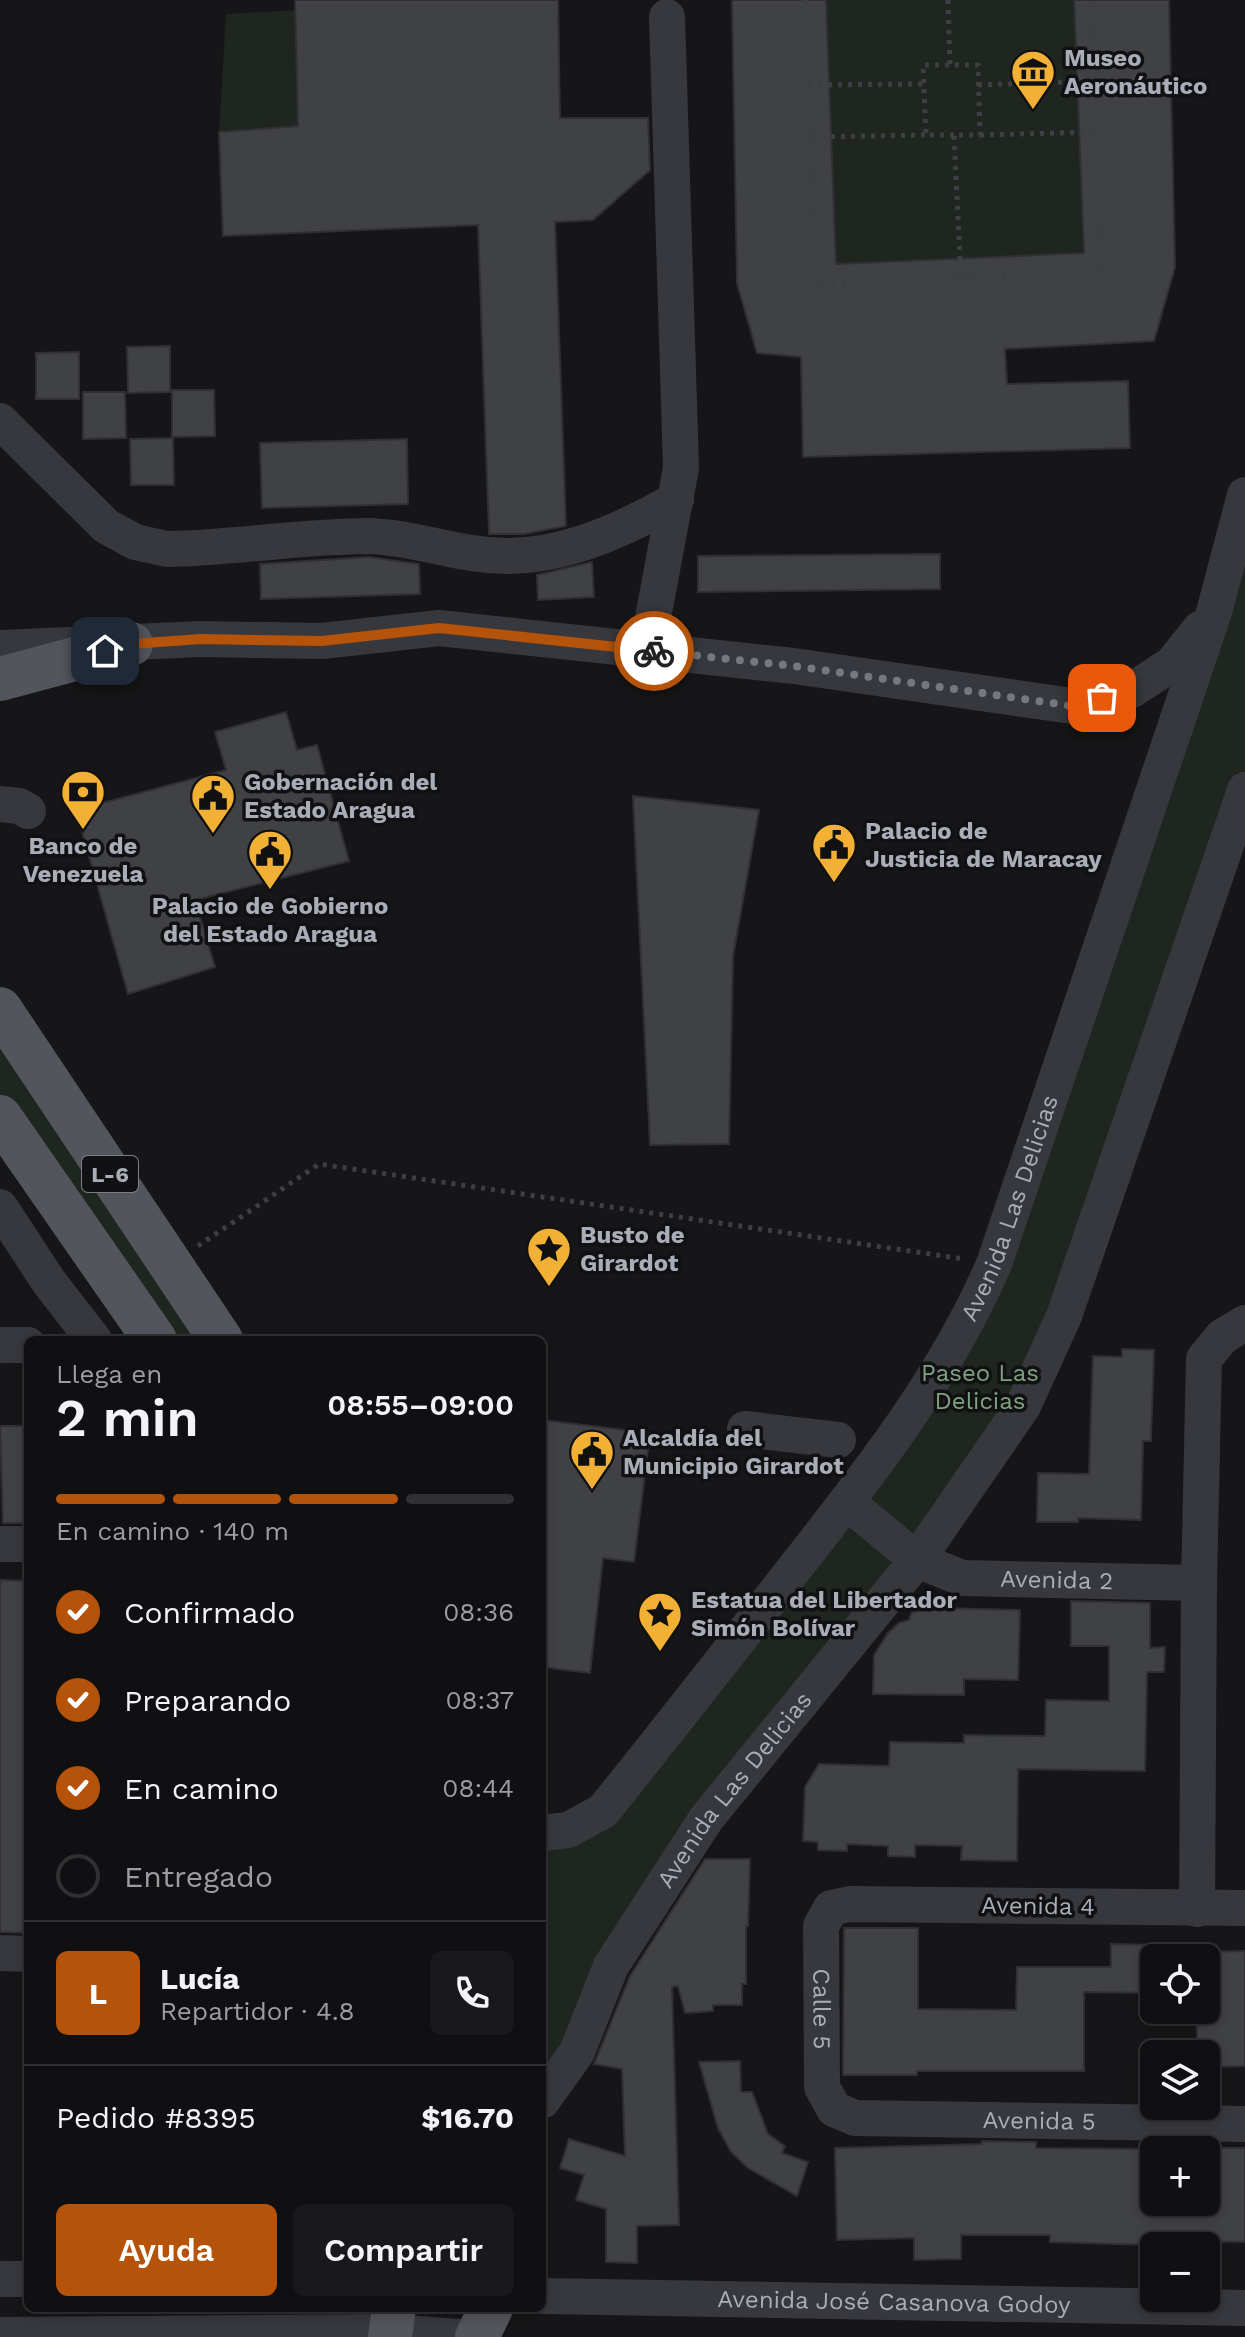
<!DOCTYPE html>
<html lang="es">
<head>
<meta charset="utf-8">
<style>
	body { margin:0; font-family:"Work Sans",sans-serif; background:#19191b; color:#f1f3f6; height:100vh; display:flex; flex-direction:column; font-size:30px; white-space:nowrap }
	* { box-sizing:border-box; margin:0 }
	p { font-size:26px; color:#9c9d9f }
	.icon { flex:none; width:44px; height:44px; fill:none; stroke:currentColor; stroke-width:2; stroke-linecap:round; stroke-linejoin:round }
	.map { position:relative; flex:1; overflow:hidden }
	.details { position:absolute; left:24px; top:1336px; width:522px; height:976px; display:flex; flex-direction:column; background:#101012; border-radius:12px; box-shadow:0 4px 12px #0003,0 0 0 2px #303032 }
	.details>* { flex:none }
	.controls { position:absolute; left:1140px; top:1944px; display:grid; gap:16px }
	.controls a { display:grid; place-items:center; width:80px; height:80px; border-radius:12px; background:#101012; box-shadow:0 4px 12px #0003,0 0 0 2px #303032; font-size:40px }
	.pin { position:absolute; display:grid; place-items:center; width:68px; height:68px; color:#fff; margin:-34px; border-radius:16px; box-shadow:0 4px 12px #0006 }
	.courier { position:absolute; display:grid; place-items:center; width:80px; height:80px; margin:-40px; border:6px solid #b45309; border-radius:50%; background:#fff; color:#222; box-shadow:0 2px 10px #0007 }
	.headline em { font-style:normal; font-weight:600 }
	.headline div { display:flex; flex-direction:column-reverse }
	.headline { display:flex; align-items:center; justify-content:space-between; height:136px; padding:0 32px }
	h1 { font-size:52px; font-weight:600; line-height:60px }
	.bar { display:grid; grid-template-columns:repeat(4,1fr); gap:12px 8px; align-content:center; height:96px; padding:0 32px }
	.bar i { height:10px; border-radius:6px; background:#303032 }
	.bar .selected { background:#b45309 }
	.bar p { grid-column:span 4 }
	.line { display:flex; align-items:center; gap:20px; padding:0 32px; border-top:2px solid #303032 }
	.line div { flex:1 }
	.round { display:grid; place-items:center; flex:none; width:84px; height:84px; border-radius:12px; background:#19191b }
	ol { padding:0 32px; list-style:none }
	li { display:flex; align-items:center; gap:24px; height:88px }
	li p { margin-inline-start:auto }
	li .icon { padding:8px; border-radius:50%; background:#b45309; color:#fff; stroke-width:4 }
	li:last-child { color:#9c9d9f }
	li i { width:44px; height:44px; border:4px solid #303032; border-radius:50% }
	.cta { display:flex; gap:16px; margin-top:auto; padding:16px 32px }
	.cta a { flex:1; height:92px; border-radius:12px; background:#b45309; color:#fff; font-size:32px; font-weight:600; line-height:92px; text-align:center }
	.cta a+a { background:#19191b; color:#f1f3f6 }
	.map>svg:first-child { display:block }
	.green { fill:#1e261f }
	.building { fill:#404145; stroke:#303034; stroke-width:2 }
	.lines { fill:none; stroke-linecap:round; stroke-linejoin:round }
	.path { stroke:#3d3f44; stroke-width:5; stroke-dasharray:4 6; stroke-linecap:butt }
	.minor { stroke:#37383d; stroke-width:36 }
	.major { stroke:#53555c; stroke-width:44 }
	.done { stroke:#757880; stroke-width:8; stroke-dasharray:0 14.4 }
	.route { stroke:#b45309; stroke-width:10 }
	.labels { text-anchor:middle; stroke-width:7; stroke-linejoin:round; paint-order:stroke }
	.shield { fill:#111113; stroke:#7b7e86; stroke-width:2 }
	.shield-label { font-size:22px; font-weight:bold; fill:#a8adb8 }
	.poi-label { font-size:24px; font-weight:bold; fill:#a8adb8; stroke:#111113; text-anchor:start }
	.street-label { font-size:24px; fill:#a8adb8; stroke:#111113 }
	.park-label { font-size:24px; fill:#7fa381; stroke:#111113 }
</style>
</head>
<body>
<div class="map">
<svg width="1245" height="2337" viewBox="0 0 1245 2337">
	<rect width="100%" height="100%" fill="#161618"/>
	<g class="green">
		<path d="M826,0H1074L1084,253L836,264Z"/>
		<path d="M296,10L298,126L219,132L226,14Z"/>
		<path d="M1245,520V790L1023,1406L706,1819L542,2101V1833L568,1830L968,1321Z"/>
		<path d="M0,1009L221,1340H155L0,1117Z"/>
	</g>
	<g class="building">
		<path d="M295,0H558L560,118H648L650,170L593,220L555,222L566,526L524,534H489L478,225L223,236L219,132L298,126Z"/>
		<path d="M732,0H826L836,264L1084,253L1074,0H1169L1175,267L1154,341L1005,349L1007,384L1128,381L1130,448L803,457L801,357L757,353L737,283Z"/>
		<path d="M170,346V392L128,393L127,347Z"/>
		<path d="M79,352V399H36V353Z"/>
		<path d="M172,390H214L215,436L172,437Z"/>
		<path d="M83,392H125L126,438L83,439Z"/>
		<path d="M173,438L174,485H131L130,439Z"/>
		<path d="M407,439L408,504L262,508L260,443Z"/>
		<path d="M940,554V589L698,592V556Z"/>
		<path d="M369,557L419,564L420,594L261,599L260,564Z"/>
		<path d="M592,562L594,597L538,600L537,575Z"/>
		<path d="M286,712L297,750L317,745L349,861L195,900L215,967L128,994L76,810L226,770L215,732Z"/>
		<path d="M633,796L759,810L733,956L729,1144L650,1145Z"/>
		<path d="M1122,1349L1154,1350L1151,1441H1143L1141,1520L1078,1518V1522H1037L1038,1473L1089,1474L1093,1356L1122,1357Z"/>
		<path d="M542,1420L650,1433L634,1562L603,1558L590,1673L542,1667Z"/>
		<path d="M0,1426H28V1523H3Z"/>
		<path d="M0,1580L28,1581V1933L0,1932Z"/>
		<path d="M1071,1601L1150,1603V1648L1165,1647L1164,1672H1147L1145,1771L1018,1769L1017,1861L961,1860L962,1846L915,1845V1857L888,1856V1846L847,1844V1851L818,1850V1842L803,1841L805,1787L819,1764L889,1766L890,1742L964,1743V1735L1045,1736L1046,1700L1109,1701V1646H1071Z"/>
		<path d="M940,1608L1020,1610L1018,1680L964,1679V1695L873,1694L874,1655L888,1633L899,1623L909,1620L912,1612Z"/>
		<path d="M705,1859H750L748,1926H746V1984H742V2005H713V2011L685,2013L678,1986L672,1987L679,2225L637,2226V2263L606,2262V2209L576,2200L584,2175L560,2168L569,2139L625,2156L622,2069L594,2064L630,1976Z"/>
		<path d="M844,1928H918V2009L1016,2010L1017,1967H1111V1944L1154,1945V1993L1084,1992V2071H917V2075H843Z"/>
		<path d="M1245,1951V2066L1210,2067L1211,2062H1206V2054H1197V2017H1206V1952Z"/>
		<path d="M740,2061L741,2092H752L768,2134L785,2146L782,2153L808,2162L797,2196L748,2168L731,2152L718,2128L699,2062Z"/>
		<path d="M982,2141L1036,2142V2148L1154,2149V2202H1206V2148H1245V2242L1170,2241V2245L1117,2244L1050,2242V2235H961V2259L914,2260V2238L837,2240L835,2148L982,2144Z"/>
	</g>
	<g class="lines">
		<g class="path">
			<path d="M805,0L816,284L1101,270L1090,0"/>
			<path d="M948,0L950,65"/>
			<path d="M808,85L924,84"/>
			<path d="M978,85L1093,81"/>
			<path d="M954,135H926L923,65H978L980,135H954L961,277"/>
			<path d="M980,135L1096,132"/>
			<path d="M811,137L926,135"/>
			<path d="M198,1246L319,1164L964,1259"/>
		</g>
		<g class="minor">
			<path d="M0,421L106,526L135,542L167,549C235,548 302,536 369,536C404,537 439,548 472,553C545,566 614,535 676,500"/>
			<path d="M0,648L201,639L322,641L439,628L794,666L1072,706L1132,690L1172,664L1200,629"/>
			<path d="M651,651L652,623L681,468L667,17"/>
			<path d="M0,804L19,806L28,811"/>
			<path d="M0,1207L49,1282L94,1340"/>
			<path d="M0,1345H28"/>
			<path d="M745,1429L838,1440"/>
			<path id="s1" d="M847,1502L917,1560L962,1578L1199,1583"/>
			<path d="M0,1544H28"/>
			<path id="s2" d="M542,1833L568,1830L603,1811C665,1734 726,1656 787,1578C865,1479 944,1380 994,1264L1214,612L1245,495"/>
			<path id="s3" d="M1245,1908L850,1904L831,1908L821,1926L822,2087L834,2109L855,2118L1245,2124"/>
			<path d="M1197,1909L1199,1583L1204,1359L1222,1337L1245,1323"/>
			<path d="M0,1953L28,1954"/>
			<path id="s4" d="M542,2101L577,2052L611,1966L706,1819L917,1560L1023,1406L1064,1316L1245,790"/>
			<path d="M0,2279H28"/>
			<path id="s5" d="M542,2296L1245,2308"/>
			<path d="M0,2335L392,2332L458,2337"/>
		</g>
		<g class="major">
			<path d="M0,679L131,644"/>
			<path d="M0,1009L221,1340"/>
			<path d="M0,1117L155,1340"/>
			<path d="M390,2337L394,2308"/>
			<path d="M477,2337L491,2308"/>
		</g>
	</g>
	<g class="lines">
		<path class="done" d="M654,651L794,666L1072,706L1102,698"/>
		<path class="route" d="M105,651L131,644L201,639L322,641L439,628L654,651"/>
	</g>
	<defs>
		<g id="museum-pin" transform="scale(2.3)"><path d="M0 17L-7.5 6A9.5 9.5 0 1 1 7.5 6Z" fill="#f2b134" stroke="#111113"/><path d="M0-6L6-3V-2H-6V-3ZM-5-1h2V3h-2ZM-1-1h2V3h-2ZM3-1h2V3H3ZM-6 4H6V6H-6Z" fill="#111"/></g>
		<g id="bank-pin" transform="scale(2.3)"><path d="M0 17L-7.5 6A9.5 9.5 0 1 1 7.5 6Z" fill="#f2b134" stroke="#111113"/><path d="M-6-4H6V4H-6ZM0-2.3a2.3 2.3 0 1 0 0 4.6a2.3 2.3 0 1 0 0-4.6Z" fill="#111"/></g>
		<g id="civic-pin" transform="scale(2.3)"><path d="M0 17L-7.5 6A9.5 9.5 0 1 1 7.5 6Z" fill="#f2b134" stroke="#111113"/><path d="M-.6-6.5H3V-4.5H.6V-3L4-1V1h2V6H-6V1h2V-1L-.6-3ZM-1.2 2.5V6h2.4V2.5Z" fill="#111"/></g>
		<g id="sight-pin" transform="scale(2.3)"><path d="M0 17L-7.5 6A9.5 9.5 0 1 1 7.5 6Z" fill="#f2b134" stroke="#111113"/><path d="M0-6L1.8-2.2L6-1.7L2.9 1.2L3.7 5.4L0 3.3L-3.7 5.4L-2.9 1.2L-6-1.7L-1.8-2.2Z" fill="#111"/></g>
	</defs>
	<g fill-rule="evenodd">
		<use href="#museum-pin" x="1033" y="72"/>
		<use href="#bank-pin" x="83" y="792"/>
		<use href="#civic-pin" x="213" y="796"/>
		<use href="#civic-pin" x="834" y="845"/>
		<use href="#civic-pin" x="270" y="852"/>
		<use href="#sight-pin" x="549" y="1249"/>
		<use href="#civic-pin" x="592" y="1452"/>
		<use href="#sight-pin" x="660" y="1614"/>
	</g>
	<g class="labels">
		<rect class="shield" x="82" y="1156" width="56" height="36" rx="6"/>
		<g class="shield-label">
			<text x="110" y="1182">L-6</text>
		</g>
		<g class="poi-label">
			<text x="1064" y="66">Museo<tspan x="1064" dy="28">Aeronáutico</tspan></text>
			<text x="244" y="790">Gobernación del<tspan x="244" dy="28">Estado Aragua</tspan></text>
			<text x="865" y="839">Palacio de<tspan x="865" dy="28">Justicia de Maracay</tspan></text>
			<text x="83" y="854" text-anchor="middle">Banco de<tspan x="83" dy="28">Venezuela</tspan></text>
			<text x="270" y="914" text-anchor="middle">Palacio de Gobierno<tspan x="270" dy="28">del Estado Aragua</tspan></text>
			<text x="580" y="1243">Busto de<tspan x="580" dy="28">Girardot</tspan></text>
			<text x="623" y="1446">Alcaldía del<tspan x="623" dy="28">Municipio Girardot</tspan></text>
			<text x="691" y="1608">Estatua del Libertador<tspan x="691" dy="28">Simón Bolívar</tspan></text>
		</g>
		<g class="street-label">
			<text dy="8" stroke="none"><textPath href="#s2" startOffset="798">Avenida Las Delicias</textPath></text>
			<text dy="8" stroke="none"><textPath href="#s1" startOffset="234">Avenida 2</textPath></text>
			<text dy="8" stroke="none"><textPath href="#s4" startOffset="368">Avenida Las Delicias</textPath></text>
			<text transform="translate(1038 1906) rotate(1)" y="8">Avenida 4</text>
			<text dy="8" stroke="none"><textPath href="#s3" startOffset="518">Calle 5</textPath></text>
			<text dy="8" stroke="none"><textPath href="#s3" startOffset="828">Avenida 5</textPath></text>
			<text dy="8" stroke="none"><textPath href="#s5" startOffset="352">Avenida José Casanova Godoy</textPath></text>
		</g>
		<g class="park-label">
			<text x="980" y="1381">Paseo Las<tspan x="980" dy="28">Delicias</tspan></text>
		</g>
	</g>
</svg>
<div class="controls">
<a><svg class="icon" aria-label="locate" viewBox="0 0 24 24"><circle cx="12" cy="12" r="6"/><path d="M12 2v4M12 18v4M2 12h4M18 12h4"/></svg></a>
<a><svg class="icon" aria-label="layers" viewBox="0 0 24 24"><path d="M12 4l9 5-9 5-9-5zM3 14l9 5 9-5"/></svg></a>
<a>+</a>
<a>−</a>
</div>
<div class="pin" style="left:1102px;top:698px;background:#ea580c"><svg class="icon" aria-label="bag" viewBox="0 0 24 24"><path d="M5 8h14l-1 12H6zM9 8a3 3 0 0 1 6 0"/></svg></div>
<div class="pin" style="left:105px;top:651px;background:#1f2937"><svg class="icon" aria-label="home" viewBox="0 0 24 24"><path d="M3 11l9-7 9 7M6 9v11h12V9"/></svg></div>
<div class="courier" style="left:654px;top:651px"><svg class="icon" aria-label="bike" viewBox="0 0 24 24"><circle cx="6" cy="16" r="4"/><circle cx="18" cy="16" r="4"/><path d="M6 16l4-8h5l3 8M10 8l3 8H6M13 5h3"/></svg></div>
<section class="details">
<div class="headline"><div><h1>2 min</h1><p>Llega en</p></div><em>08:55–09:00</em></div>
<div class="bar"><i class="selected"></i><i class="selected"></i><i class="selected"></i><i></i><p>En camino · 140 m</p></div>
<ol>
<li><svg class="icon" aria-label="check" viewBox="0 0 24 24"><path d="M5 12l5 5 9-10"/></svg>Confirmado<p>08:36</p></li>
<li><svg class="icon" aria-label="check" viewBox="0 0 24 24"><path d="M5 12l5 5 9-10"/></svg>Preparando<p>08:37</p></li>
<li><svg class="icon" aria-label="check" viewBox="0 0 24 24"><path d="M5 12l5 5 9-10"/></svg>En camino<p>08:44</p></li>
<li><i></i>Entregado</li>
</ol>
<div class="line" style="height:144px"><b class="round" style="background:#b45309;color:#fff">L</b><div><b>Lucía</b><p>Repartidor · 4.8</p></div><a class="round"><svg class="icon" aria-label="phone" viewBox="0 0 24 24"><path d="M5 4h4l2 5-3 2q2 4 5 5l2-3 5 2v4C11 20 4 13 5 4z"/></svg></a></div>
<div class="line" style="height:104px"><div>Pedido #8395</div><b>$16.70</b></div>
<div class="cta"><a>Ayuda</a><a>Compartir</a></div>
</section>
</div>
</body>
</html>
